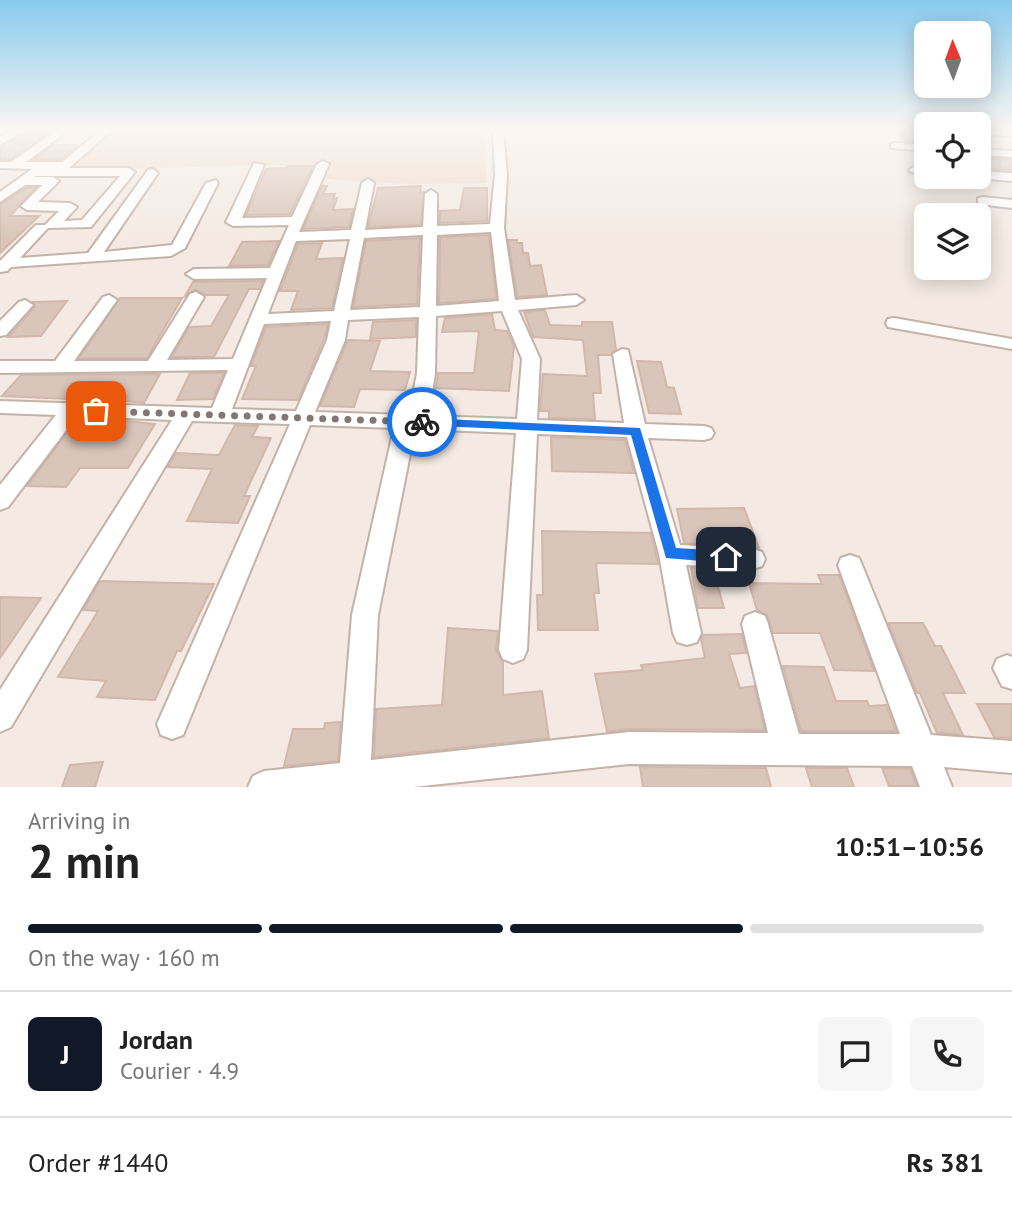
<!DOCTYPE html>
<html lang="en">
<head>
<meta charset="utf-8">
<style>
	body { margin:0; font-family:"PT Sans",sans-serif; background:#f6f6f6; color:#222; height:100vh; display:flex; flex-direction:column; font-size:26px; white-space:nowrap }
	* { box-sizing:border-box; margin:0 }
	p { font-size:23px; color:#767676 }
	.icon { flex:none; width:38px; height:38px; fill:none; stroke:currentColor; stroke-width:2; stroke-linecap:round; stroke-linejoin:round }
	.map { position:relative; height:787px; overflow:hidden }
	.details { display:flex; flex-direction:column; background:#fff; flex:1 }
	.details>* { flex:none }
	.needle { width:46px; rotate:359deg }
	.controls { position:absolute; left:914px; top:21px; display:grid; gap:14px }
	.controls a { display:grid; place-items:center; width:77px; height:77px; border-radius:10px; background:#fff; box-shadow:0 4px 18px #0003; font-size:35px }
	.pin { position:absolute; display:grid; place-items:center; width:60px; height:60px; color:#fff; margin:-30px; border-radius:14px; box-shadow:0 4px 10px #0006 }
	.courier { position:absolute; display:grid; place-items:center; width:70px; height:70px; margin:-35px; border:5px solid #1a73e8; border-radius:50%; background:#fff; color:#222; box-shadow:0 2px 9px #0007 }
	.overview em { font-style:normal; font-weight:700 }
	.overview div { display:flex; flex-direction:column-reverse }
	.overview { display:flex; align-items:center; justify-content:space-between; height:119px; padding:0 28px }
	h1 { font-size:46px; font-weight:700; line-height:52px }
	.bar { display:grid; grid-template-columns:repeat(4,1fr); gap:10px 7px; align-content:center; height:84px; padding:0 28px }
	.bar i { height:9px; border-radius:5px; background:#e0e0e0 }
	.bar .selected { background:#111827 }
	.bar p { grid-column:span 4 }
	.line { display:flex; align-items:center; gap:18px; padding:0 28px; border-top:2px solid #e0e0e0 }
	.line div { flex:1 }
	.round { display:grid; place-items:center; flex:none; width:74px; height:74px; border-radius:10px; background:#f6f6f6 }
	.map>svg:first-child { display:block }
	.education { fill:#eedbcb }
	.building { fill:#d9c5ba; stroke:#d2b7aa; stroke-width:2 }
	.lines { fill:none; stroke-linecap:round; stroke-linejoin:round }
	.street-casing { stroke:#c3b2a8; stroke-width:4 }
	.street { fill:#fff; fill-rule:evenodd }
	.route { fill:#1a73e8 }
	.done { stroke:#837771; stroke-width:7; stroke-dasharray:0 12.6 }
</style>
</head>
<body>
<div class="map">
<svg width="1012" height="787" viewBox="0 0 1012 787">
	<rect width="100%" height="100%" fill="#f4eae3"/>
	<path class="education" d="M115,130H485L486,183L411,184L336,180L323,178L324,164L68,170Z"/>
	<g class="building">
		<path d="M26,130H53L10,159H0V148Z"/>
		<path d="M899,130H926V142L904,141Z"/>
		<path d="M53,145H79L61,159H34Z"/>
		<path d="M978,158L1012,160V170L984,169Z"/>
		<path d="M288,166H313L290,214L246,215L266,169L286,168Z"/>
		<path d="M322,186H327L323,194H335L333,199L337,198L333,210L353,209L349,227L303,229Z"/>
		<path d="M421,186L420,192H424L421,225L368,227L378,188Z"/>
		<path d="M26,188H36L10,216H39L0,253V205Z"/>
		<path d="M464,188H487V221L440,223V211L460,210Z"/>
		<path d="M489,235L496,299L439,303L440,237Z"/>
		<path d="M420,238L417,304L353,307L366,241Z"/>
		<path d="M508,240H517V243H522L523,253H528L530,266L541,265L547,295L517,297Z"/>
		<path d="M279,241L268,265L229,266L242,242Z"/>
		<path d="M322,243L316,259L343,258L332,308L291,310L298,291H280L298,244Z"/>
		<path d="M263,281L260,289H249L214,357H172L189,327L211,326L229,295H206L195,290L185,296L193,282Z"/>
		<path d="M120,298H182L147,358H79Z"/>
		<path d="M67,301L41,336L8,337L35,307L33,302Z"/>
		<path d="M545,310L550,325L582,326V322H612L616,349L611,355H598L601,393H593L595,419L549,418V411H540L543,374L587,376L583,340L533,337L524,312Z"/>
		<path d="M492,314L495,330L507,331L514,347L509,391L436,388L438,373H474L479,331L442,332L445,318Z"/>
		<path d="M416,320V337L370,339L373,322Z"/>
		<path d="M328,324L324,339L298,400L242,399L256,366H251L266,327Z"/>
		<path d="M348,340L380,341L370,371L410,372L405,390L360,389L354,407L320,406Z"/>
		<path d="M637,361L661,362L667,387L674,388L681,414L649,413Z"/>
		<path d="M190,373H224L213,399L177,400Z"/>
		<path d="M160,374L144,403L125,401L127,396L70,399L2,396L21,375Z"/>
		<path d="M117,420L155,424L128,468H80L66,487L27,486L68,432L108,433Z"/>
		<path d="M235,425L258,426L252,437L271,438L244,496H250L238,523L187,521L212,469L168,467L176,453L219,455Z"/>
		<path d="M551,437L625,440L634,473L552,471Z"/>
		<path d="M744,508L759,548L684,543L677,509Z"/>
		<path d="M542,531L651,533L658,564L596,563L599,593H594L598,630H538L537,595H543Z"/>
		<path d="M691,568L713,569L724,608H698Z"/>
		<path d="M818,575H839L874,671L834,670L820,633H773L767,615L757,610L749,583L822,584Z"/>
		<path d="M100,581L214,584L181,651H177L155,700L97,697L106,681L58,677L98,611L83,610Z"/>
		<path d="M0,597L41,598L0,658Z"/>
		<path d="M888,623H923L935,646H941L965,693H943L963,735L937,733L920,693H917Z"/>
		<path d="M448,628L498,631L496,650L503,662V695L542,691L549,738L374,757L376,709L442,705Z"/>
		<path d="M742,634L746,653L729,654L740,688L754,686L765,730L629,729L607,732L595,674L643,670L641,665L705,658L701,639L703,635Z"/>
		<path d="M783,666L824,667L836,701H867L869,706L886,705L896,731H801Z"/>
		<path d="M977,704H1012V738L994,737Z"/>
		<path d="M341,722L338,761L284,766L293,729H324L325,723Z"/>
		<path d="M103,762L95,787H62L70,765Z"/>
		<path d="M640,767L766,768L771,787H643Z"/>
		<path d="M806,768H847L854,787H812Z"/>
		<path d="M882,768L910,769L917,786H889Z"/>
	</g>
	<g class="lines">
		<g class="street-casing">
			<g id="street">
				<path d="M12,130H24L0,145V137Z"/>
				<path d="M57,130H69L26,162H62L101,130H112L69,168H129L135,172L91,227L48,228L20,258L88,253L148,170L152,169L158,173L104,252L172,245L206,183L216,180L218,183L185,248L171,256L11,267L7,271L0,272V261L36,225H45L59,211L27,210L21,206L42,185H25L0,202V192L32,169L0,168V162H11ZM36,176H120L82,220L64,221L77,207L70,203L38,202L59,181L53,177H34Z"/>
				<path d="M493,130H503L507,175L504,228L515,300L576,295L584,300L576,305L518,310L540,359L537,420L624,423L613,354L622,349L628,350L645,424L704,426L711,428L714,433L711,438L704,440L648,438L680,545L753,549L762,552L765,559L762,566L753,569L686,565L701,633L697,642L687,645L677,642L673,633L659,554L627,437L537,434L527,650L523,659L513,663L503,659L499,650L516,433L415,429L378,615L371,760L629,732L768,733L742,624L745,616L755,612L765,616L768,624L799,734H900L838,565L841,558L850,555L859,558L862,565L931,735L1012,741V773L944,767L952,787H920L912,766L629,764L413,787H248L253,776L264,771L340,763L352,615L394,428L310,425L183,735L172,739L161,735L157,724L290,424L192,421L11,727L0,732V690L172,420L77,416L8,507L0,510V485L56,415L0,413V401L212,408L228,370L0,373V361H55L103,297L109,295L117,300L74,361H148L190,294L196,292L204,297L167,360L233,359L267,278L194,279L186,274L194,269L270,268L289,225L233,226L226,222L254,163L264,165L242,218L292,217L317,164L323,161L329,164L299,232L351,230L362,183L368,179L374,183L365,230L423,227L425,194L431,190L437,194V226L490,224L495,175ZM491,232L499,301L436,306L437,235ZM423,235L420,307L350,310L364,238ZM350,239L334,311L268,314L296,241ZM502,311L522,359L517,419L429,416L435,373L436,316ZM419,317L417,373L409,415L315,412L345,340L348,320ZM331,321L327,340L296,411L232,409L264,324Z"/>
				<path d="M978,130H1012V136L978,134Z"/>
				<path d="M895,143L926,145V151L891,148V144Z"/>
				<path d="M978,149L1012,151V157L978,155Z"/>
				<path d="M915,166L926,167V175L911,172L909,170Z"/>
				<path d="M978,171L1012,173V181L974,178L978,177Z"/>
				<path d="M983,197L1012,200V208L978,204V198Z"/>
				<path d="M25,300L33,305L6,335L0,336V321L19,302Z"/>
				<path d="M894,318L1012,339V349L888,327L886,323L888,319Z"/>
				<path d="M1007,655L1012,657V689L1002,686L993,668L997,659Z"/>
			</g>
		</g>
		<use href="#street" class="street"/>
	</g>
	<linearGradient id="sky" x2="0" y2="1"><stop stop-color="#88caee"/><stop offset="0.54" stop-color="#faf6f2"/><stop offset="1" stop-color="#faf6f2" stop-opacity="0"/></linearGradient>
	<rect width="1012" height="240" fill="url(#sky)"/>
	<path class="route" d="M422,418L640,428L676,548L726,551L733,557L726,563L666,558L631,435L417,425V420Z"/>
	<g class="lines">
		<path class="done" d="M96,411L422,422"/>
	</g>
</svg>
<div class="controls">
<a><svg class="needle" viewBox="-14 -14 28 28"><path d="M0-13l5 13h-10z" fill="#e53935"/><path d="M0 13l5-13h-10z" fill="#767676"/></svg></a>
<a><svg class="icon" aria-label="locate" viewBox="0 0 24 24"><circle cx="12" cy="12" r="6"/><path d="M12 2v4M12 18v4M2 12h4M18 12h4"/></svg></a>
<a><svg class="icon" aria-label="layers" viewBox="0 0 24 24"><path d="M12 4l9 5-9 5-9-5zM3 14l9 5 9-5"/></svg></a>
</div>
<div class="pin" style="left:96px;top:411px;background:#ea580c"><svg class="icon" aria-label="bag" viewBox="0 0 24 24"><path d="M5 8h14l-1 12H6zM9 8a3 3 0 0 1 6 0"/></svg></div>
<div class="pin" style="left:726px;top:557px;background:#1f2937"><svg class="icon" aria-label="home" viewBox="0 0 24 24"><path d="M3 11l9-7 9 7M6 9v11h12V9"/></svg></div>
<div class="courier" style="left:422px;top:422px"><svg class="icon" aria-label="bike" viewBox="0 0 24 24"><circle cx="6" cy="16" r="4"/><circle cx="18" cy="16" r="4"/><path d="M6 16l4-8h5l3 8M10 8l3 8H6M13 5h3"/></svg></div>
</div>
<section class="details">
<div class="overview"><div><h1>2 min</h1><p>Arriving in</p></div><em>10:51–10:56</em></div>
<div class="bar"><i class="selected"></i><i class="selected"></i><i class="selected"></i><i></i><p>On the way · 160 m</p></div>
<div class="line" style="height:126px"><b class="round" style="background:#111827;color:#fff">J</b><div><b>Jordan</b><p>Courier · 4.9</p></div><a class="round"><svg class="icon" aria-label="chat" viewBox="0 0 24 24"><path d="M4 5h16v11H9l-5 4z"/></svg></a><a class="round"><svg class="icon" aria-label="phone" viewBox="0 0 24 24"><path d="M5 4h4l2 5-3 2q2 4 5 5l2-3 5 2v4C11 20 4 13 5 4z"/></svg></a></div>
<div class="line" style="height:91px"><div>Order #1440</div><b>Rs 381</b></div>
</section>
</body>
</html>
